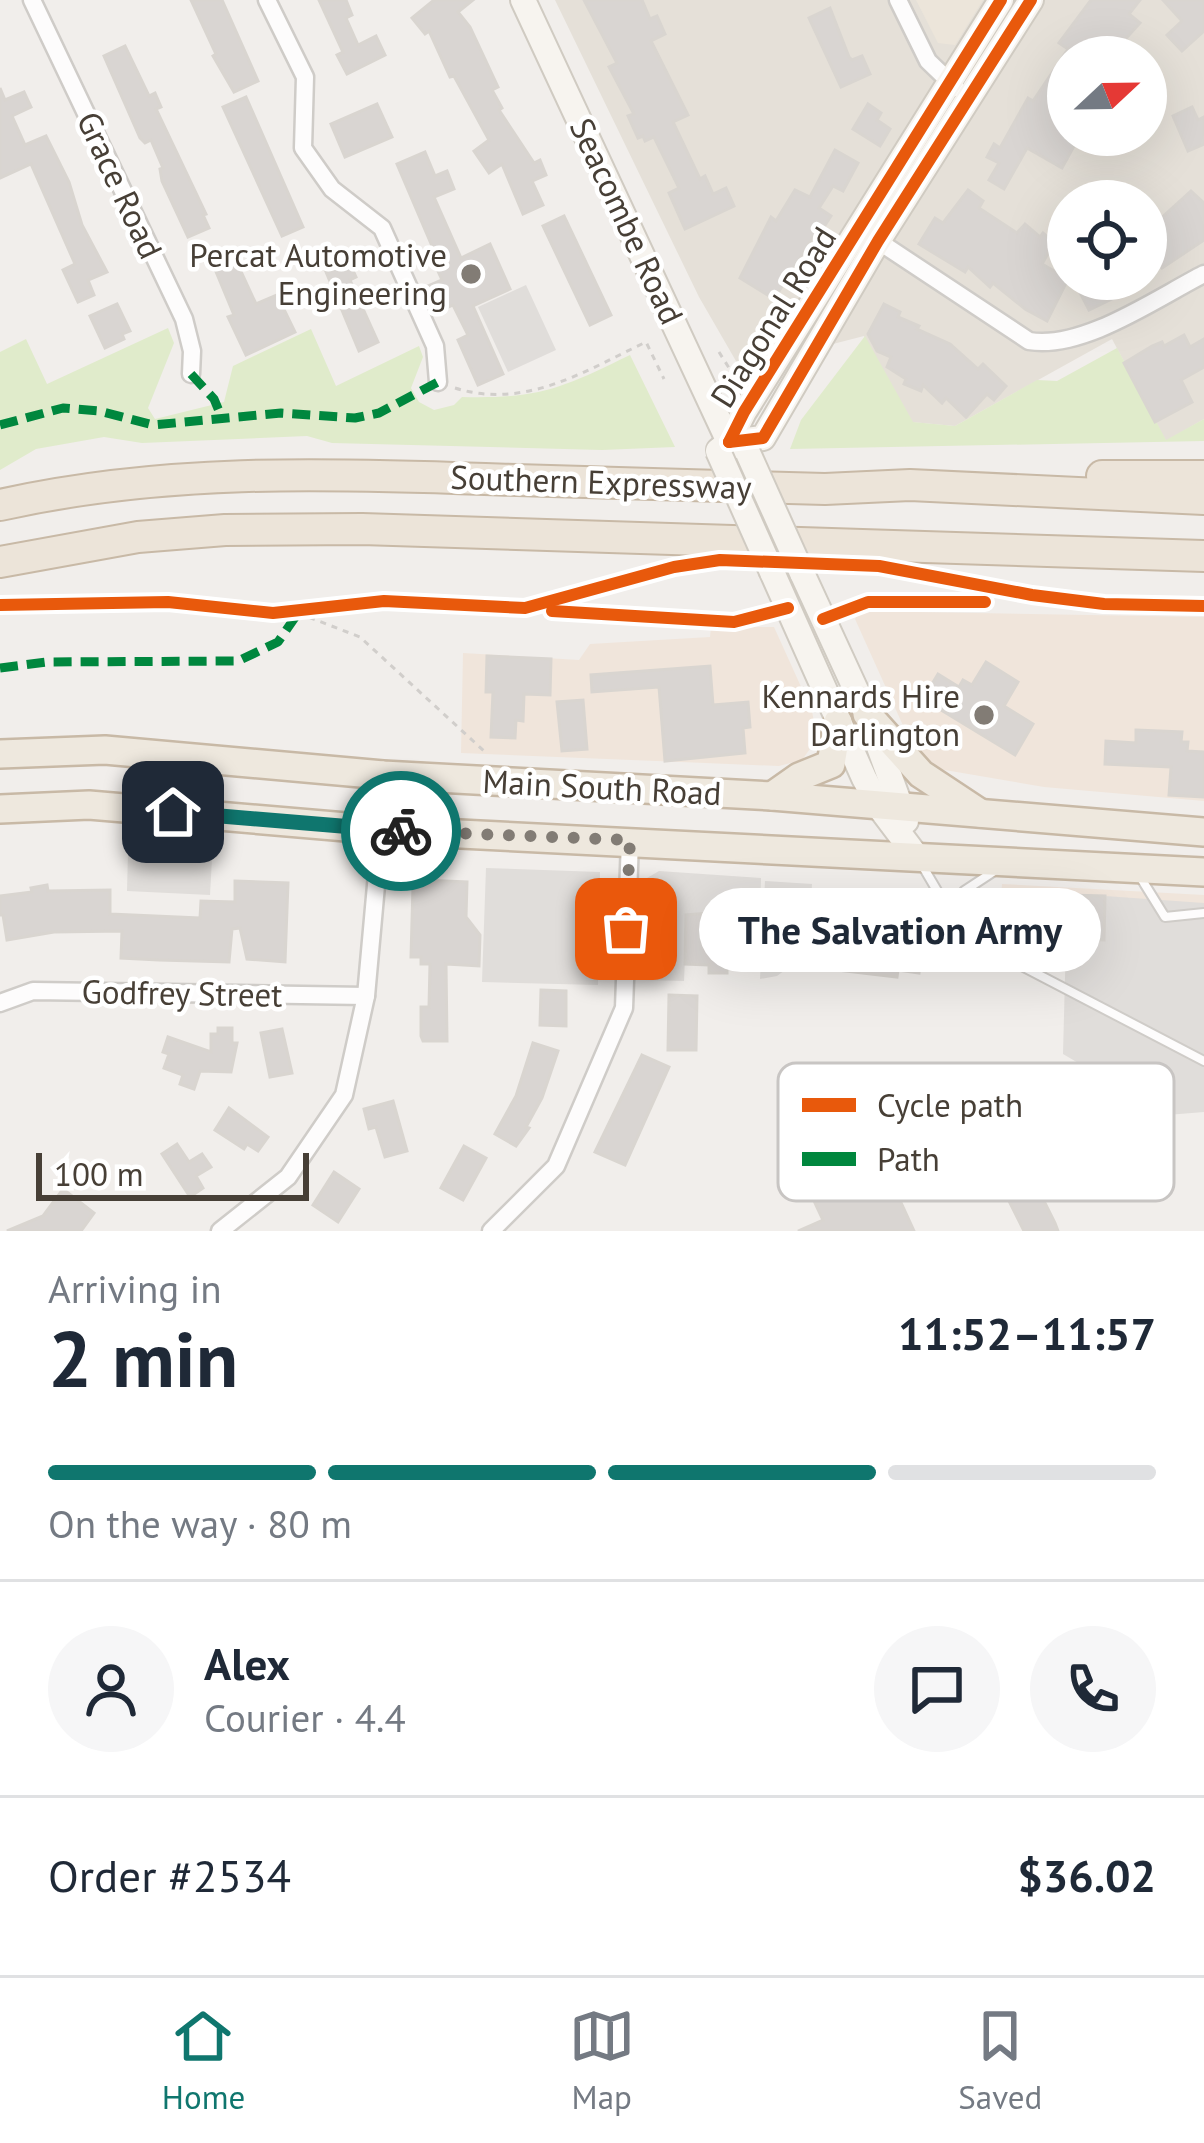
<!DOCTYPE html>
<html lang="en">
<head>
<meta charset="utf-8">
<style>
	body { margin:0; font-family:"PT Sans",sans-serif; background:#f6f6f7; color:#1f2937; height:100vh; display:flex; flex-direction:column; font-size:45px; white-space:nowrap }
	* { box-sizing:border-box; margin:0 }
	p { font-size:39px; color:#747a83 }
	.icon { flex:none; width:66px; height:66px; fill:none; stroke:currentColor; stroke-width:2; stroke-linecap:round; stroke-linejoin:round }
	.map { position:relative; height:1231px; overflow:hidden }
	.details { display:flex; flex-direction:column; background:#fff; flex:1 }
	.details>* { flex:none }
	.needle { width:78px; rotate:68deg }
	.buttons { position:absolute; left:1047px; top:36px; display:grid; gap:24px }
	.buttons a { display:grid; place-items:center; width:120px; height:120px; border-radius:50%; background:#fff; box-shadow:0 12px 48px #0002; font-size:60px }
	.scale { position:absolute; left:36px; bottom:30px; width:273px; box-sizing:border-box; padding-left:12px; border:6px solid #473f36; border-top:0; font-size:33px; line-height:42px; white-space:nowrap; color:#473f36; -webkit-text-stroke:9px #fff; paint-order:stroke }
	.pin { position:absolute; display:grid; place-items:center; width:102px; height:102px; color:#fff; margin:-51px; border-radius:24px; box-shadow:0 6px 18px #0006 }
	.courier { position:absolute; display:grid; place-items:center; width:120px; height:120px; margin:-60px; border:9px solid #0f766e; border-radius:50%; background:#fff; color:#222; box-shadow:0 3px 15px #0007 }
	.bubble { position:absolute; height:84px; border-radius:42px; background:#fff; box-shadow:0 12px 48px #0002; font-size:39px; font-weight:700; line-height:84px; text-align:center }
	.summary em { font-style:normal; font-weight:700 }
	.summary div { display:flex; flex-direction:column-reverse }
	.summary { display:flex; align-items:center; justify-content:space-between; height:204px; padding:0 48px }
	h1 { font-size:78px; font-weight:700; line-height:90px }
	.bar { display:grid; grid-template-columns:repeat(4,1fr); gap:18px 12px; align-content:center; height:144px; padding:0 48px }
	.bar i { height:15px; border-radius:9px; background:#e0e1e3 }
	.bar .active { background:#0f766e }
	.bar p { grid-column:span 4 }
	.line { display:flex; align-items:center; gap:30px; padding:0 48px; border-top:3px solid #e0e1e3 }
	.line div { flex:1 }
	.round { display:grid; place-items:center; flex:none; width:126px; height:126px; border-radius:63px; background:#f6f6f7 }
	.tabs { display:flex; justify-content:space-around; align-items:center; height:168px; border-top:3px solid #e0e1e3; background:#fff; font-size:33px; color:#747a83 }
	.tabs a { display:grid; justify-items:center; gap:6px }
	.tabs .active { color:#0f766e }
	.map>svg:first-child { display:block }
	.residential { fill:#e5e0d8; fill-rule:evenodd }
	.commercial { fill:#f0e5db }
	.education { fill:#ece5da }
	.green { fill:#e0ebcb }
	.parking { fill:#e0ddda }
	.building { fill:#d9d5d2; stroke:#d9d5d0; stroke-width:3 }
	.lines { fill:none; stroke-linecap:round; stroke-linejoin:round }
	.service-casing { stroke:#cfccc8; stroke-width:12 }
	.minor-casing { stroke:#cfccc8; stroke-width:21 }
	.secondary-casing { stroke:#d0cbc2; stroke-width:28 }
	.trunk-casing { stroke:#c8b9a6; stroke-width:32 }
	.motorway-casing { stroke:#c8b9a6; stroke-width:34 }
	.path { stroke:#d1cecb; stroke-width:3; stroke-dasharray:6 6; stroke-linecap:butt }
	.service { stroke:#fdfcfc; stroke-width:8 }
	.minor { stroke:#fdfcfc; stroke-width:16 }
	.secondary { stroke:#f7f4ef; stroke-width:24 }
	.trunk { stroke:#eee8de; stroke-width:27 }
	.motorway { stroke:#ece4d9; stroke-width:30 }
	.secondary-bridge-casing { stroke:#d0cbc2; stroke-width:28; stroke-linecap:butt }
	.secondary-bridge { stroke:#f7f4ef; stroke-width:24 }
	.quiet { stroke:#00873e; stroke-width:9; stroke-dasharray:18 9; stroke-linecap:butt }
	.cycleway-casing { stroke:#fff; stroke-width:20 }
	.cycleway { stroke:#e8590c; stroke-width:12 }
	.done { stroke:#827c75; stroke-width:12; stroke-dasharray:0 21.6 }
	.route { stroke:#0f766e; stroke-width:15 }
	.poi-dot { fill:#827c75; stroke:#fff; stroke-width:4.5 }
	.labels { text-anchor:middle; stroke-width:9; stroke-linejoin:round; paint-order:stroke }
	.street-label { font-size:33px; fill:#473f36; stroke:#fff }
	.poi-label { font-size:33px; fill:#473f36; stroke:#fff; text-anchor:end }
	.key { fill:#fff; stroke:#c8c5c3; stroke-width:3 }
	.key-label { font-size:33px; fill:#473f36 }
</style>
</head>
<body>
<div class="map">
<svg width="1204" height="1231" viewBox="0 0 1204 1231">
	<rect width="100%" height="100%" fill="#f1eeeb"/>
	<path class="residential" d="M555,0H1204V419L1166,441L1112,339L955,426L912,422L864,336L740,368L699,297ZM1068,57H1146V135H1068ZM1068,201H1146V279H1068Z"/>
	<g class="commercial">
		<path d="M860,611L1204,617V801L1044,787L939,769L910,741L855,619Z"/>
		<path d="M711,627H774L812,711L817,739L802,760L779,766L461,753L463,653L579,660L590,644L710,637Z"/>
		<path d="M1002,884L1204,895V1047L999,934Z"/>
	</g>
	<path class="education" d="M916,0H983L955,45L938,43Z"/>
	<g class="green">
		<path d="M168,328L174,343L148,408L155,419L224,402L233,366L311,329L336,386L419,346L423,357L411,388L419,402L434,410L454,405L462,397C540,399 562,388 630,355L675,447L602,450L332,443L307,436L142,443L104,437L36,449L0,470V352L26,339L47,384Z"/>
		<path d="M865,336L913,422L955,426L1037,380L1057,381L1117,348L1166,440L1204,419V441L790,449L801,420Z"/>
	</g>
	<g class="parking">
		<path d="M526,285L556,350L508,372L478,307Z"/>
		<path d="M128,853L212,858L210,895L127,891Z"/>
		<path d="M486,868L600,872L598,985L482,982Z"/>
		<path d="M659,871L761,878L760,914L687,915L684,981L645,980L647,878Z"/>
		<path d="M765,881L812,884L809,940L796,962L777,976L760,979Z"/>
		<path d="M1105,896L1204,903V1112L1167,1115L1063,1054L1066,939H1103Z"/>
	</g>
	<g class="building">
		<path d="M191,0H222L258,81L234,92L213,56L216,54Z"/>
		<path d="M319,0H346L352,15L346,18L358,45L376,36L385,55L347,74L337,55L343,52Z"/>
		<path d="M434,0H473L458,12L470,27L498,87L492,90L502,108L499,110L534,163L540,160L546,175L532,181L543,205L523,214L502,164L489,173L474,151L489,140L454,76L450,77L429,31L425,34L412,18Z"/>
		<path d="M584,0H642L650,19L657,16L665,34L651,41L688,115L673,122L700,179L705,176L713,194L726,188L734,206L685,229L669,193L679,188L654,137L645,141L643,136L638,138L628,116L634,114L609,67L617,63Z"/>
		<path d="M1091,0H1140L1129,14L1140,23L1109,57H1068V135H1080L1062,168L1027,148L1004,189L989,180L999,163L987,157L994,144L1000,148L1028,98L1033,101L1068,49L1059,43Z"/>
		<path d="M1163,0H1204V31L1182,51L1167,35L1182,21Z"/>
		<path d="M830,8L849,57L852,60L862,56L870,74L841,87L809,18Z"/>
		<path d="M125,46L149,96L155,93L161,107L156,109L206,214L203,215L209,228L188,237L162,181L160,169L163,168L151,140L145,143L140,138L104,56Z"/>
		<path d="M0,88L5,100L24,92L31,107L12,116L25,145L46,136L69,182L82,225L107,272L88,280L94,295L78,302L63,270L75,264L31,164L0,178Z"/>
		<path d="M246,97L303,227L282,236L223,107Z"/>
		<path d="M377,104L392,137L345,157L331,124Z"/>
		<path d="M868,104L881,113L877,120L890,129L880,146L853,129Z"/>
		<path d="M1192,107L1198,120L1204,117V144L1188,151L1173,116Z"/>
		<path d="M835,150L858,163L843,191L833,186L819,208L831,216L818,236L815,234L774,299L740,278L771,217L776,221L795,190L810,197Z"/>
		<path d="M425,152L435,176L447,171L454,189L434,197L461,258L490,244L510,289L473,306L503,374L478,385L458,340L468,335L453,305L440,311L428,286L442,280L437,269L441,267L397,164Z"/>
		<path d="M968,190L983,201L979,208L1017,233L1025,224L1040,237L1043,233L1054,243L1042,264L1068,279L1047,321L1025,309L993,283L990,287L968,267L965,272L919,244L935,218L943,223Z"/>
		<path d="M1191,191L1204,203V240L1162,268L1146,248V232Z"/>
		<path d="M564,216L611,315L590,325L543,226Z"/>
		<path d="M232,252L256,304L277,295L295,332L246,355L228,317L234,315L212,262Z"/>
		<path d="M347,257L356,277L350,280L378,342L359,351L324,267Z"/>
		<path d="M1073,279H1121L1128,291L1089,310Z"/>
		<path d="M117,304L130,331L122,334L124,339L105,348L90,316Z"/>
		<path d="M884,304L900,312L898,317L919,326L917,329L950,344L978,369L983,364L1006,386L994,400L987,394L966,417L946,398L942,403L923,385L921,391L904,384L906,379L887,367L891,357L877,351L868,334Z"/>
		<path d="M1184,335L1190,347L1204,339V367L1181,380L1192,402L1155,422L1124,363L1152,346L1162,342L1164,346Z"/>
		<path d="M487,656L551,659L550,695L524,694L523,721L516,720L515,738L491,737L493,692H486Z"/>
		<path d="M986,662L1018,682L1004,706L1033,724L1015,755L923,699L938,674L959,687L963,680L972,685Z"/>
		<path d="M710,666L713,705L748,702L750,727L743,728L745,753L665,761L659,687L592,692L591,675Z"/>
		<path d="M583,700L587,749L562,751L557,702Z"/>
		<path d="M1136,730L1182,732L1181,742H1188L1187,751L1204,752V797L1169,795L1171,767L1105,764L1106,741L1136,743Z"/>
		<path d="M422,880L467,882L466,917L480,935L479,966L446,964L447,1041H423L421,1036V1007H429L430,964H421V957H411L413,886H422Z"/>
		<path d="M235,881L288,883L285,962L247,959L240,928L232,929L229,962L159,960L121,958L122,931L54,932L7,940L3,915H0V896L32,892L31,888L47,885L48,891L110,890V914L200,918L201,901L235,902Z"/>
		<path d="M1067,895L1105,896L1104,940L1066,939Z"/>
		<path d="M709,913L749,917L747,965L727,964V973H709V965L685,964L686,915Z"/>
		<path d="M830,946L921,956L919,973L898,970L897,977L828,969Z"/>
		<path d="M541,990L566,991V1026L540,1025Z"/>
		<path d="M669,995L697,996L696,1050H668Z"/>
		<path d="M218,1028H232V1043H237L231,1072L200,1071L194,1089L180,1084L183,1075L164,1068L169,1054L163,1052L168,1037L211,1052V1034H218Z"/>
		<path d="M282,1029L292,1073L270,1077L261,1033Z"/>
		<path d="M533,1043L558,1051L542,1098L526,1127L529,1128L516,1146L495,1134L516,1096Z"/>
		<path d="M642,1055L669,1067L625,1165L595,1152Z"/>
		<path d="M393,1101L407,1151L385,1157L376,1127L369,1129L364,1109Z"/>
		<path d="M229,1108L268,1137L258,1151L247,1144L244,1149L215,1130Z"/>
		<path d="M177,1144L189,1162L202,1154L211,1167L196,1176L203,1188L190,1197L162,1154Z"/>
		<path d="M464,1146L486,1158L463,1200L441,1188Z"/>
		<path d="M334,1172L359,1189L338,1222L313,1205Z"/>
		<path d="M903,1174L908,1184L906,1193L898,1196L914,1231H798L823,1220L815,1203L863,1180L867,1190Z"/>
		<path d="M1033,1179L1055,1223L1058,1231H1024L1005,1193Z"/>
		<path d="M63,1189L94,1213L81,1231H7L43,1216Z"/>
	</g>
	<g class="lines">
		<g class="service-casing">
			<g id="service">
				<path d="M922,865L956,923L972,940L1204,1061"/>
				<path d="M1139,875L1165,917L1204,913"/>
				<path d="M956,920L964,891L996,870"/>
			</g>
		</g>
		<g class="minor-casing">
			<g id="minor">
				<path d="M32,0L184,319L192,351L191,374"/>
				<path d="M267,0L305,77L303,148L332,189L382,228L435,346L438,382"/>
				<path d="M898,0L928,61L956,88"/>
				<path d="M869,235L1029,341C1083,350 1155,299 1204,274"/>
				<path d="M0,1003L33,991L366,996"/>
				<path d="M220,1231L288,1177L344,1095L366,996L381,830"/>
				<path d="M491,1231L556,1166L624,1008L630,840"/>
			</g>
		</g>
		<g class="secondary-casing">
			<g id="secondary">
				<path d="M523,0L729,442L736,446"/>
				<path d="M729,442L763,438L878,241L1031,0"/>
				<path d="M719,450L729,442L744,412L1001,0"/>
				<path d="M772,572L864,778L880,808L917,857"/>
				<path d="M802,573L867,714L906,821"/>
			</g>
		</g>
		<g class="trunk-casing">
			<g id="trunk">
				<path d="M867,714L921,774L980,813"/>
				<path d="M0,754L105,750L383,775L772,796L1204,832"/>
				<path d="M772,796L799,777L831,764L838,722"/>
				<path d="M0,809L89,805L381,830L1204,872"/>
				<path d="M381,830L383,775"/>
			</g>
		</g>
		<g class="motorway-casing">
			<g id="motorway">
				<path d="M1102,476H1204"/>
				<path d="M0,505C161,469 321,473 485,479C598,483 711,485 825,489L910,485L1204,499"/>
				<path d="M0,562L138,537L225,530L362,529L1204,556"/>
			</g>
		</g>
		<g class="path">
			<path d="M719,352L736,379"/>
			<path d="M455,388C525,410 585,371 646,342L664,379"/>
			<path d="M298,613L360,637L484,751"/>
		</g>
		<use href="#service" class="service"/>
		<use href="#minor" class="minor"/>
		<use href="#secondary" class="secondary"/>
		<use href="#trunk" class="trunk"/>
		<use href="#motorway" class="motorway"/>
		<g class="secondary-bridge-casing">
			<g id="secondary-bridge">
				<path d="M718,451L772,572"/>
				<path d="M748,453L802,573"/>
			</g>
		</g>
		<use href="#secondary-bridge" class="secondary-bridge"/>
		<g class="quiet">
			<path d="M191,374L214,399L222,418"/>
			<path d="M0,425L63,408L99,411L153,425L281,413L355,418L379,413L438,382"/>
			<path d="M0,668L46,662L238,661L278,642L298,613"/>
		</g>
		<g class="cycleway-casing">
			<g id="cycleway">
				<path d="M729,442L763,438L878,241L1031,0"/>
				<path d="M729,442L744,412L1001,0"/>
				<path d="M0,605L168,602L273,613L384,601L525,608L674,567L720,560L879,566L1032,595L1104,604L1204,606"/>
				<path d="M552,611L734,622L788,608"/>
				<path d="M823,619L868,602H985"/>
			</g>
		</g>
		<use href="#cycleway" class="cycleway"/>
	</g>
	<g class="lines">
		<path class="done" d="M401,831L630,840L626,929"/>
		<path class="route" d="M173,812L401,831"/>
	</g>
	<g class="poi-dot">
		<circle cx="471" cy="274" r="12"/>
		<circle cx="984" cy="715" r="12"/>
	</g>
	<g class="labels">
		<g class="street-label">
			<text transform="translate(120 185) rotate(65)" y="12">Grace Road</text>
			<text transform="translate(627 221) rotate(65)" y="12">Seacombe Road</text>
			<text transform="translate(773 317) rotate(-58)" y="12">Diagonal Road</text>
			<text transform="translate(601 482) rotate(2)" y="12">Southern Expressway</text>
			<text transform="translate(602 787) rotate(3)" y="12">Main South Road</text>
			<text transform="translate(182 993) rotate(1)" y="12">Godfrey Street</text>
		</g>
		<g class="poi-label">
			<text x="447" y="267">Percat Automotive<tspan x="447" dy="38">Engineering</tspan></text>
			<text x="960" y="708">Kennards Hire<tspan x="960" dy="38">Darlington</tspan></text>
		</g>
	</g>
	<rect x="778" y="1063" width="396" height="138" rx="18" class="key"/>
	<rect x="802" y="1098" width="54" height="14" fill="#e8590c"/>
	<rect x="802" y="1152" width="54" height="14" fill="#00873e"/>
	<g class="key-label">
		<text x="877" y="1117">Cycle path</text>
		<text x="877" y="1171">Path</text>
	</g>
</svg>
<div class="buttons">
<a><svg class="needle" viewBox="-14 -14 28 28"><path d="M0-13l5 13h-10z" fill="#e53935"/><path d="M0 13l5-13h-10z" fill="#747a83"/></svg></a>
<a><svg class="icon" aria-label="locate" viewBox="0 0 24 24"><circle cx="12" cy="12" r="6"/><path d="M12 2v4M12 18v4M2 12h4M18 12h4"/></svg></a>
</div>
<div class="scale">100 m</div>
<div class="pin" style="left:626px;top:929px;background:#ea580c"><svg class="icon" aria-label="bag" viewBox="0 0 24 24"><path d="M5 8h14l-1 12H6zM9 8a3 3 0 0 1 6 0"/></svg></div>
<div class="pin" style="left:173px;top:812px;background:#1f2937"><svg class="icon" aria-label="home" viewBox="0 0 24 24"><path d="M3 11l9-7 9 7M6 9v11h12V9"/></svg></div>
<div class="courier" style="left:401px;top:831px"><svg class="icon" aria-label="bike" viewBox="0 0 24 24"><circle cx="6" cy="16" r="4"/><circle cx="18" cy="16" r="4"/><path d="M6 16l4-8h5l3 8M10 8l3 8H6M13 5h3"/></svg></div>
<div class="bubble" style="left:699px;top:888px;width:402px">The Salvation Army</div>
</div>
<section class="details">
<div class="summary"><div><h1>2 min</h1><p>Arriving in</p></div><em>11:52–11:57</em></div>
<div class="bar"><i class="active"></i><i class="active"></i><i class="active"></i><i></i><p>On the way · 80 m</p></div>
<div class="line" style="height:216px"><a class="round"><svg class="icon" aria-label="person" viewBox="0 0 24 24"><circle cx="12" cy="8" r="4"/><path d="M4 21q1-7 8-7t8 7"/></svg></a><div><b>Alex</b><p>Courier · 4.4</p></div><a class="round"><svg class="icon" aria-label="chat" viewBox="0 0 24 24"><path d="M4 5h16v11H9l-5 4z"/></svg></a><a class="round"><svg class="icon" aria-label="phone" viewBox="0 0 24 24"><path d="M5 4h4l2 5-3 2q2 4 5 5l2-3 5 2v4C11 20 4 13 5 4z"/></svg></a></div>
<div class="line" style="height:156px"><div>Order #2534</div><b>$36.02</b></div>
</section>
<nav class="tabs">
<a class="active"><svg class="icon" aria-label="home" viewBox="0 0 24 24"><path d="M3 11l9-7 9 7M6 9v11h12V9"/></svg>Home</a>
<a><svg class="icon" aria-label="map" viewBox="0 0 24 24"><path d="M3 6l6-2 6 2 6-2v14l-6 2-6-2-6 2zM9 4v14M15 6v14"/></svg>Map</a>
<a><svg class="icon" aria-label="saved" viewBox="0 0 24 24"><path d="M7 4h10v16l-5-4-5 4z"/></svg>Saved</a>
</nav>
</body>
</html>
